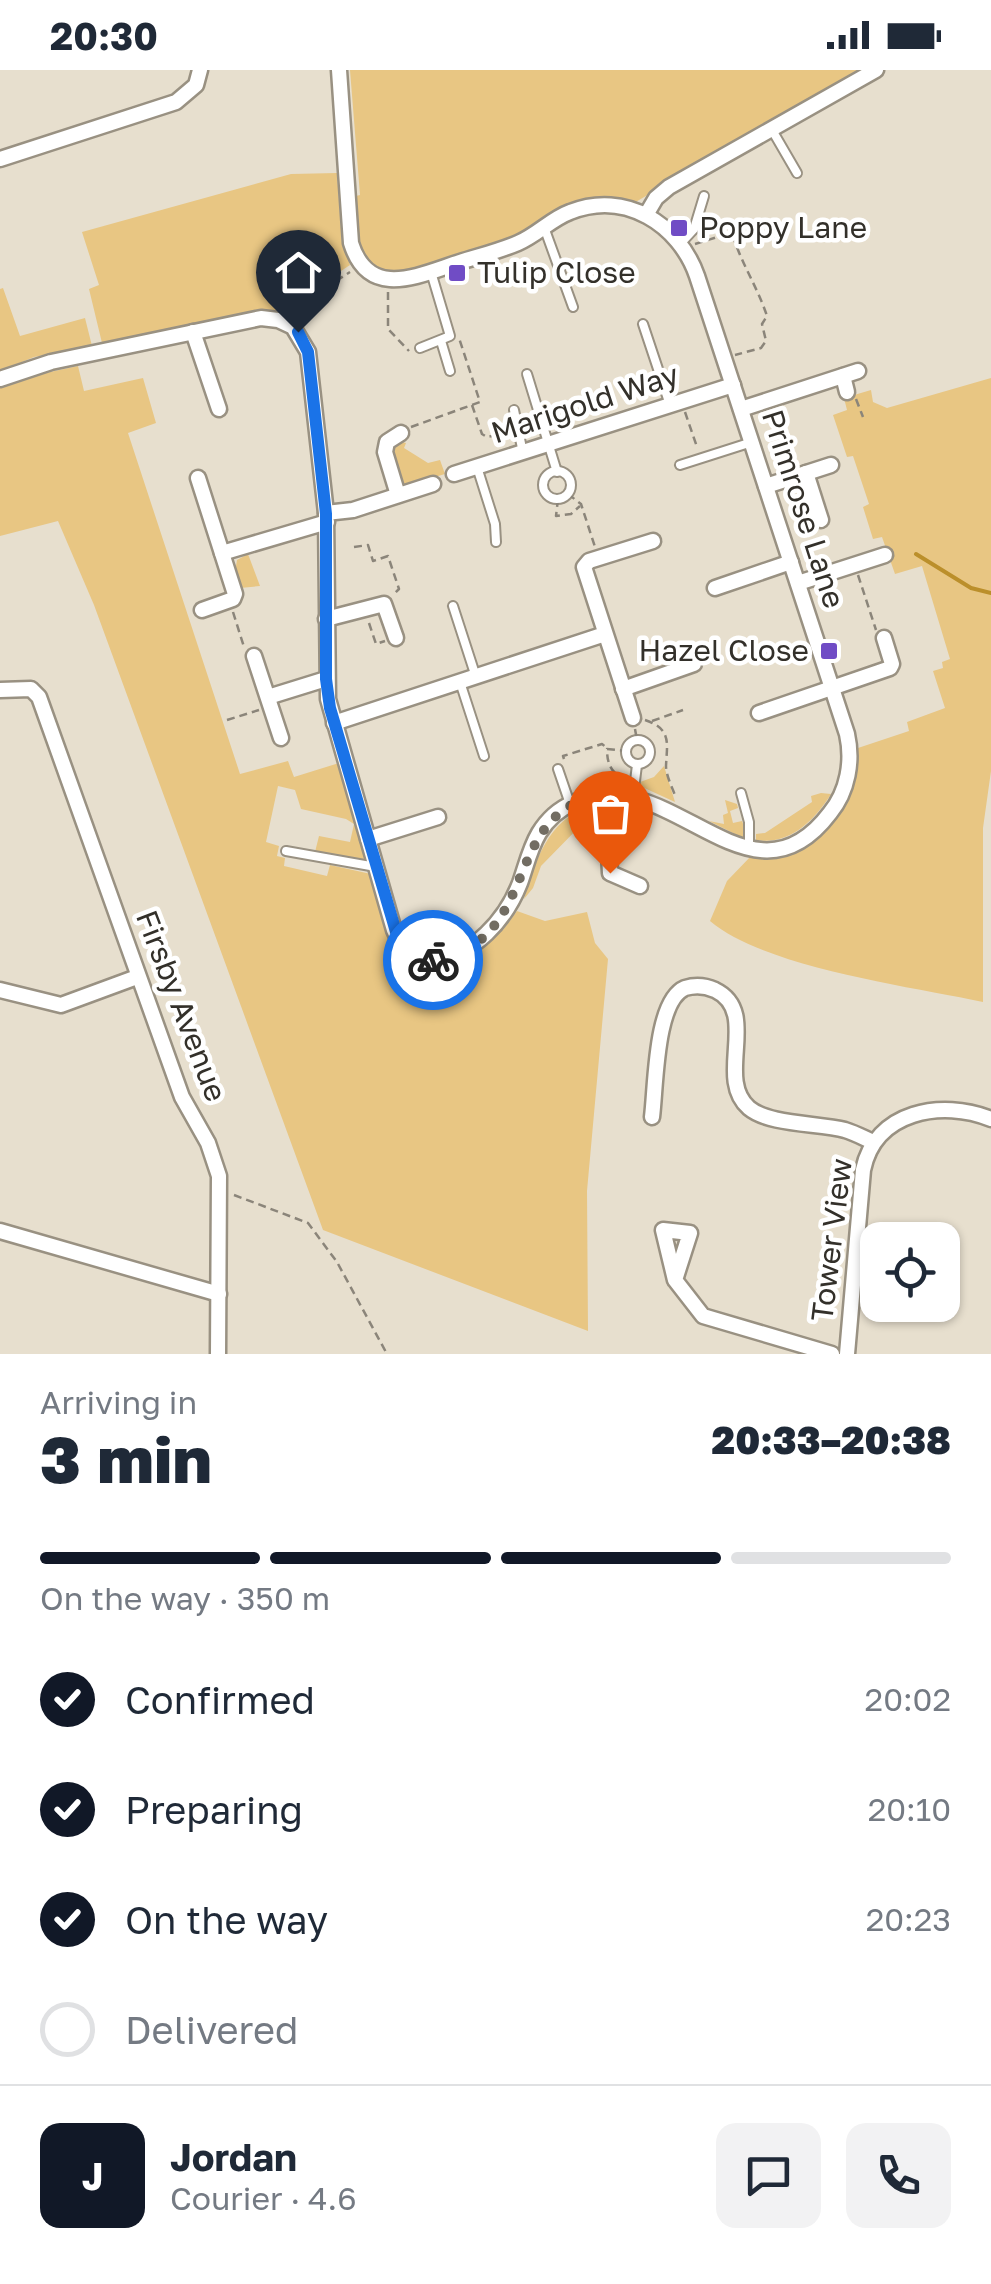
<!DOCTYPE html>
<html lang="en">
<head>
<meta charset="utf-8">
<style>
	body { margin:0; font-family:"Golos Text",sans-serif; background:#f2f2f3; color:#1f2937; height:100vh; display:flex; flex-direction:column; font-size:38px; white-space:nowrap }
	* { box-sizing:border-box; margin:0 }
	p { font-size:32px; color:#747a83 }
	.icon { flex:none; width:55px; height:55px; fill:none; stroke:currentColor; stroke-width:2; stroke-linecap:round; stroke-linejoin:round }
	.map { position:relative; height:1284px; overflow:hidden }
	.drawer { display:flex; flex-direction:column; background:#fff; flex:1 }
	.drawer>* { flex:none }
	.tools { position:absolute; left:860px; top:1152px; display:grid; gap:20px }
	.tools a { display:grid; place-items:center; width:100px; height:100px; border-radius:20px; background:#fff; box-shadow:0 2px 8px #0004; font-size:50px }
	.pin { position:absolute; display:grid; place-items:center; width:85px; height:85px; color:#fff; margin:-102px -42px; border-radius:50% 50% 50% 0; rotate:-45deg; box-shadow:0 0 10px #0007 }
	.pin .icon { rotate:45deg }
	.courier { position:absolute; display:grid; place-items:center; width:100px; height:100px; margin:-50px; border:8px solid #1a73e8; border-radius:50%; background:#fff; color:#222; box-shadow:0 2px 12px #0007 }
	.head em { font-style:normal; font-weight:800 }
	.head div { display:flex; flex-direction:column-reverse }
	.head { display:flex; align-items:center; justify-content:space-between; height:170px; padding:0 40px }
	h1 { font-size:65px; font-weight:800; line-height:75px }
	.bar { display:grid; grid-template-columns:repeat(4,1fr); gap:15px 10px; align-content:center; height:120px; padding:0 40px }
	.bar i { height:12px; border-radius:8px; background:#e0e1e3 }
	.bar .active { background:#111827 }
	.bar p { grid-column:span 4 }
	.line { display:flex; align-items:center; gap:25px; padding:0 40px; border-top:2px solid #e0e1e3 }
	.line div { flex:1 }
	.round { display:grid; place-items:center; flex:none; width:105px; height:105px; border-radius:20px; background:#f2f2f3 }
	ol { padding:0 40px; list-style:none }
	li { display:flex; align-items:center; gap:30px; height:110px }
	li p { margin-inline-start:auto }
	li .icon { padding:10px; border-radius:50%; background:#111827; color:#fff; stroke-width:4 }
	li:last-child { color:#747a83 }
	li i { width:55px; height:55px; border:5px solid #e0e1e3; border-radius:50% }
	.status { display:flex; justify-content:space-between; align-items:center; height:70px; padding:0 50px; background:#fff; direction:ltr }
	.status svg { height:28px; fill:currentColor }
	.map>svg:first-child { display:block }
	.green { fill:#e8c683 }
	.lines { fill:none; stroke-linecap:round; stroke-linejoin:round }
	.stream { stroke:#bb8f2b; stroke-width:4 }
	.service-casing { stroke:#999182; stroke-width:12 }
	.minor-casing { stroke:#999182; stroke-width:19 }
	.path { stroke:#8b857a; stroke-width:2.5; stroke-dasharray:8 5; stroke-linecap:butt }
	.service { stroke:#fff; stroke-width:8 }
	.minor { stroke:#fff; stroke-width:14 }
	.done { stroke:#726d63; stroke-width:10; stroke-dasharray:0 18 }
	.route { stroke:#1a73e8; stroke-width:12 }
	.poi-dot { fill:#704cc5; stroke:#fff; stroke-width:4 }
	.labels { text-anchor:middle; stroke-width:9; stroke-linejoin:round; paint-order:stroke }
	.poi-label { font-size:30px; fill:#33302a; stroke:#fff; text-anchor:start }
	.street-label { font-size:30px; fill:#33302a; stroke:#fff }
</style>
</head>
<body>
<div class="status"><b>20:30</b><svg viewBox="0 0 49 12"><path d="M0 12V9h3v3zM5 12V6h3v6zM10 12V3h3v9zM15 12V0h3v12zM26 1h20v11H26zM47 4h2v5h-2z"/></svg></div>
<div class="map">
<svg width="991" height="1284" viewBox="0 0 991 1284">
	<rect width="100%" height="100%" fill="#e7dfce"/>
	<g class="green">
		<path d="M350,0H859L634,133L601,129L576,133L555,140L521,164L406,202C354,208 356,165 352,127L360,125Z"/>
		<path d="M337,103L342,172L350,195L281,241L250,242L102,273L89,219L99,215L82,162L291,104Z"/>
		<path d="M3,218L20,266L85,248L92,276L34,287L0,301V219Z"/>
		<path d="M78,296L84,321L143,308L156,353L128,363L240,704L288,691L294,707L339,693L369,793L315,782L319,766L350,772L354,754L346,749L301,739L295,720L278,716L266,772L279,776L277,786L285,788L284,796L327,806L330,795L371,804L419,894L503,860L517,841L545,851L587,842L595,873L608,889L587,1121L588,1261L323,1160L94,535L58,451L0,466V318L36,305Z"/>
		<path d="M991,308V701L983,758V932C909,916 766,898 710,851L727,811L752,785C766,786 778,780 791,775C842,757 840,726 855,679L909,661L907,652L945,638L933,601L943,598L942,592L950,589L922,496L895,504L882,467L873,469L863,437L869,434L853,386L847,387L833,345L847,340L844,328L871,320L873,332L887,338Z"/>
		<path d="M399,371L406,373L404,378L428,393L440,390L445,404L411,414H402L398,410L390,377Z"/>
		<path d="M248,484L260,516L240,518L234,509L237,490Z"/>
		<path d="M664,696L675,732L640,716V712L654,707Z"/>
		<path d="M821,723L831,724C815,750 789,776 756,770V764L765,763L812,732L811,726Z"/>
		<path d="M725,730L737,734L738,738L730,741L733,753L742,751L746,762L743,768L709,751L724,754L723,745L728,743Z"/>
		<path d="M589,737L597,738L600,742L603,769L592,774L591,754L585,751L541,796L533,818L524,829C535,792 548,749 589,737Z"/>
	</g>
	<g class="lines">
		<path class="stream" d="M916,484L971,518L991,523"/>
		<g class="service-casing">
			<g id="service">
				<path d="M772,60L797,103"/>
				<path d="M544,157L573,237"/>
				<path d="M681,173L694,159L704,126"/>
				<path d="M283,251L290,241L326,217"/>
				<path d="M643,254L670,335"/>
				<path d="M441,271L450,301"/>
				<path d="M420,278L450,266L431,202"/>
				<path d="M527,304L557,402"/>
				<path d="M514,340L523,383"/>
				<path d="M680,395L752,372"/>
				<path d="M477,397L495,454L496,472"/>
				<circle cx="557" cy="415" r="14"/>
				<path d="M453,536L476,607"/>
				<path d="M460,612L484,686"/>
				<circle cx="638" cy="682" r="12"/>
				<path d="M558,699L570,734"/>
				<path d="M741,723L749,752V777"/>
				<path d="M633,727L637,695"/>
				<path d="M286,781L376,797"/>
			</g>
		</g>
		<g class="minor-casing">
			<g id="minor">
				<path d="M0,89L176,32L196,15L200,0"/>
				<path d="M646,145L656,128L669,117L876,0"/>
				<path d="M193,262L219,339"/>
				<path d="M843,306L847,322"/>
				<path d="M0,309L51,292L261,248L278,250L293,257L308,282L326,443L328,629L394,860C401,878 412,892 433,890C474,886 506,849 520,813C526,796 530,778 539,763C547,750 559,739 573,733C671,689 749,850 830,743C848,721 853,691 847,664L697,206C679,154 625,120 570,142C551,149 537,165 518,173C499,181 479,186 460,192C419,205 369,231 351,173L339,0"/>
				<path d="M741,339L858,301"/>
				<path d="M806,403L821,450"/>
				<path d="M454,404L733,315"/>
				<path d="M198,408L235,524L233,529L202,540"/>
				<path d="M766,416L831,395"/>
				<path d="M398,425L385,382L387,372L401,363"/>
				<path d="M326,443L353,440L433,414"/>
				<path d="M222,483L327,452"/>
				<path d="M798,513L885,485"/>
				<path d="M715,518L791,492"/>
				<path d="M326,549L384,534L396,568"/>
				<path d="M254,586L281,668"/>
				<path d="M623,619L694,594"/>
				<path d="M0,620L31,619L39,627L182,1027L208,1073L219,1106L218,1284"/>
				<path d="M268,627L326,609"/>
				<path d="M759,643L890,598L892,594L884,568"/>
				<path d="M633,648L584,497L589,491L653,471"/>
				<path d="M334,653L605,564"/>
				<path d="M606,725L610,803L640,816"/>
				<path d="M368,769L438,747"/>
				<path d="M0,920L61,935L137,907"/>
				<path d="M652,1047C656,1016 655,931 685,918C695,915 706,916 715,920C761,942 714,1008 749,1038C769,1055 819,1053 845,1060C855,1063 864,1068 873,1072"/>
				<path d="M0,1161L219,1224"/>
				<path d="M675,1210L663,1160L690,1163L675,1210L703,1246L832,1284"/>
				<path d="M847,1284L863,1100C875,1041 942,1029 991,1049"/>
			</g>
		</g>
		<g class="path">
			<path d="M695,174L727,164L733,166C743,197 757,216 767,246L762,254L766,271L761,278L735,285"/>
			<path d="M336,211L350,202"/>
			<path d="M388,222V259L409,281"/>
			<path d="M856,329L863,347"/>
			<path d="M472,335L482,364L487,367L498,365L500,373"/>
			<path d="M685,342L697,377"/>
			<path d="M411,357L480,332L459,268"/>
			<path d="M568,424L581,434L595,477"/>
			<path d="M558,429L556,446L571,444L580,436"/>
			<path d="M354,477L368,475L373,491L388,486L399,519L394,524"/>
			<path d="M858,505L876,560"/>
			<path d="M233,542L244,577"/>
			<path d="M369,553L376,574L385,571"/>
			<path d="M227,650L259,640"/>
			<path d="M645,650C672,659 667,673 666,696C666,706 673,719 676,728"/>
			<path d="M652,651L683,640"/>
			<path d="M635,659L637,670"/>
			<path d="M564,689L563,686L602,674L607,678"/>
			<path d="M626,710C612,704 607,695 607,679L626,681"/>
			<path d="M234,1125L308,1153L337,1192L387,1284"/>
		</g>
		<use href="#service" class="service"/>
		<use href="#minor" class="minor"/>
	</g>
	<g class="lines">
		<path class="done" d="M433,890C545,872 498,737 606,725L610,803"/>
		<path class="route" d="M298,262L308,282L326,444V609L330,638L399,872L414,887L433,890"/>
	</g>
	<g class="poi-dot">
		<rect x="669" y="148" width="20" height="20" rx="5"/>
		<rect x="447" y="193" width="20" height="20" rx="5"/>
		<rect x="819" y="571" width="20" height="20" rx="5"/>
	</g>
	<g class="labels">
		<g class="poi-label">
			<text x="699" y="168">Poppy Lane</text>
			<text x="477" y="213">Tulip Close</text>
			<text x="809" y="591" text-anchor="end">Hazel Close</text>
		</g>
		<g class="street-label">
			<text transform="translate(585 334) rotate(-18)" y="10">Marigold Way</text>
			<text transform="translate(803 439) rotate(72)" y="10">Primrose Lane</text>
			<text transform="translate(181 936) rotate(69)" y="10">Firsby Avenue</text>
			<text transform="translate(832 1170) rotate(-83)" y="10">Tower View</text>
		</g>
	</g>
</svg>
<div class="tools">
<a><svg class="icon" aria-label="locate" viewBox="0 0 24 24"><circle cx="12" cy="12" r="6"/><path d="M12 2v4M12 18v4M2 12h4M18 12h4"/></svg></a>
</div>
<div class="pin" style="left:610px;top:803px;background:#ea580c"><svg class="icon" aria-label="bag" viewBox="0 0 24 24"><path d="M5 8h14l-1 12H6zM9 8a3 3 0 0 1 6 0"/></svg></div>
<div class="pin" style="left:298px;top:262px;background:#1f2937"><svg class="icon" aria-label="home" viewBox="0 0 24 24"><path d="M3 11l9-7 9 7M6 9v11h12V9"/></svg></div>
<div class="courier" style="left:433px;top:890px"><svg class="icon" aria-label="bike" viewBox="0 0 24 24"><circle cx="6" cy="16" r="4"/><circle cx="18" cy="16" r="4"/><path d="M6 16l4-8h5l3 8M10 8l3 8H6M13 5h3"/></svg></div>
</div>
<section class="drawer">
<div class="head"><div><h1>3 min</h1><p>Arriving in</p></div><em>20:33–20:38</em></div>
<div class="bar"><i class="active"></i><i class="active"></i><i class="active"></i><i></i><p>On the way · 350 m</p></div>
<ol>
<li><svg class="icon" aria-label="check" viewBox="0 0 24 24"><path d="M5 12l5 5 9-10"/></svg>Confirmed<p>20:02</p></li>
<li><svg class="icon" aria-label="check" viewBox="0 0 24 24"><path d="M5 12l5 5 9-10"/></svg>Preparing<p>20:10</p></li>
<li><svg class="icon" aria-label="check" viewBox="0 0 24 24"><path d="M5 12l5 5 9-10"/></svg>On the way<p>20:23</p></li>
<li><i></i>Delivered</li>
</ol>
<div class="line" style="height:180px"><b class="round" style="background:#111827;color:#fff">J</b><div><b>Jordan</b><p>Courier · 4.6</p></div><a class="round"><svg class="icon" aria-label="chat" viewBox="0 0 24 24"><path d="M4 5h16v11H9l-5 4z"/></svg></a><a class="round"><svg class="icon" aria-label="phone" viewBox="0 0 24 24"><path d="M5 4h4l2 5-3 2q2 4 5 5l2-3 5 2v4C11 20 4 13 5 4z"/></svg></a></div>
</section>
</body>
</html>
